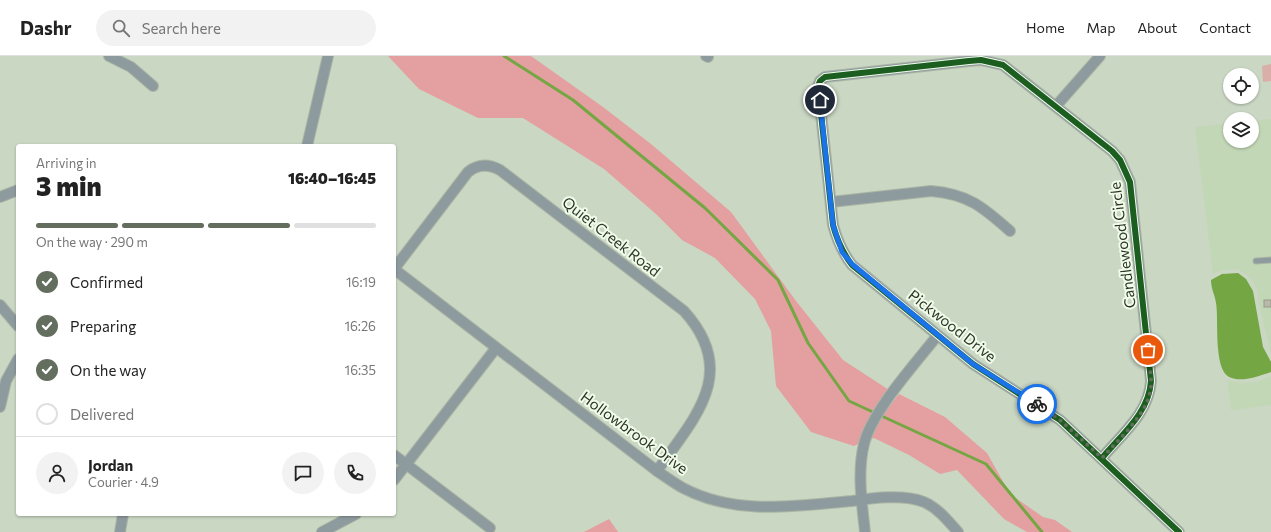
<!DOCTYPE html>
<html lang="en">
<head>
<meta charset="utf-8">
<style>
	body { margin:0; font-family:Commissioner,sans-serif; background:#f2f2f2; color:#222; height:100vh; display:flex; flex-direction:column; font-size:15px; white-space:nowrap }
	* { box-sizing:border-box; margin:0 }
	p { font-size:13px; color:#767676 }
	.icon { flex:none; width:22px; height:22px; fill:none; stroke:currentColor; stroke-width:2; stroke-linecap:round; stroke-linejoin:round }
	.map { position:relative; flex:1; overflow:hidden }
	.sheet { position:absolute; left:16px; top:88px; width:380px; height:372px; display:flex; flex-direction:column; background:#fff; border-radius:4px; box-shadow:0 1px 3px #0004 }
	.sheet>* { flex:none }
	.buttons { position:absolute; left:1223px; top:12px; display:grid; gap:8px }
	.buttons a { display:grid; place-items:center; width:36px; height:36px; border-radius:50%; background:#fff; box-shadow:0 1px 3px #0004; font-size:20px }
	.pin { position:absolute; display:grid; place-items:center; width:34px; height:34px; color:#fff; margin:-17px; border:2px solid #fff; border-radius:50%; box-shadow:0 1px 4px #0007 }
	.courier { position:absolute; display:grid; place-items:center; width:40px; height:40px; margin:-20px; border:3px solid #1a73e8; border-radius:50%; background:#fff; color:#222; box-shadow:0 1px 5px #0007 }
	.headline em { font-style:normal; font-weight:800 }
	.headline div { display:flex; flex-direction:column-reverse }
	.headline { display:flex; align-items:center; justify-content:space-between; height:68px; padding:0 20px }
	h1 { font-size:26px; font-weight:800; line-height:30px }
	.bar { display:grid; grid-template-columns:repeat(4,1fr); gap:6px 4px; align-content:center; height:48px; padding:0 20px }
	.bar i { height:5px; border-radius:3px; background:#e0e0e0 }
	.bar .active { background:#636e5e }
	.bar p { grid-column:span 4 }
	.line { display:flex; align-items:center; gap:10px; padding:0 20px; border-top:1px solid #e0e0e0 }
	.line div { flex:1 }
	.round { display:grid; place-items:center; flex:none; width:42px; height:42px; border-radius:21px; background:#f2f2f2 }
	ol { padding:0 20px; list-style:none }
	li { display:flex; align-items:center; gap:12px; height:44px }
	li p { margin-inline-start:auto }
	li .icon { padding:4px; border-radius:50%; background:#636e5e; color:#fff; stroke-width:4 }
	li:last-child { color:#767676 }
	li i { width:22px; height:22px; border:2px solid #e0e0e0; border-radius:50% }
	header { display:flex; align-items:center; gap:24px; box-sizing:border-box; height:56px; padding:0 20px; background:#fff; border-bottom:1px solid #e0e0e0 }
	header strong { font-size:19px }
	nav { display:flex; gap:22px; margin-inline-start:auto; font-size:14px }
	.search { width:280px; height:36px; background:#f2f2f2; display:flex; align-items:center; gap:10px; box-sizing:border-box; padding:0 14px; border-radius:22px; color:#767676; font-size:15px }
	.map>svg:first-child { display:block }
	.built { fill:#c2d7b6 }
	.green { fill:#daafaa }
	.forest { fill:#e49fa0 }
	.water { fill:#74a643 }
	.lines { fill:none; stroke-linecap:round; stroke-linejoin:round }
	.stream { stroke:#74a643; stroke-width:3 }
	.building { fill:#b8b9a9; stroke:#97998a }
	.lane-casing { stroke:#abb5a5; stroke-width:7 }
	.street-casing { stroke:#abb5a5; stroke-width:12 }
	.lane { stroke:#8e9b9e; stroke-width:5 }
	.street { stroke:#8e9b9e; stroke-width:10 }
	.cycleway-casing { stroke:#f0fce9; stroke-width:8 }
	.cycleway { stroke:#1b5e20; stroke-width:6 }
	.done { stroke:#636e5e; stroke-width:4; stroke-dasharray:0 7.2 }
	.route { stroke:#1a73e8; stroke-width:5 }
	.labels { text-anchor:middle; stroke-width:4; stroke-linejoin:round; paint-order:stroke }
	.street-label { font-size:15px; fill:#2c3527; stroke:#f0fce9 }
</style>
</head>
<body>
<header>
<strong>Dashr</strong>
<div class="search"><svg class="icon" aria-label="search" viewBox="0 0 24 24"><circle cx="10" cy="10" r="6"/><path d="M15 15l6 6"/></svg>Search here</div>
<nav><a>Home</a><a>Map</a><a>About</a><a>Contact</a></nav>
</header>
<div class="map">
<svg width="1271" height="476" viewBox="0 0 1271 476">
	<rect width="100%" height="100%" fill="#cad7c3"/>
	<g class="built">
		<path d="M1271,63V296L1259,248L1258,235L1251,222L1238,213L1222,214L1213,218L1195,71L1230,67V85H1252V65Z"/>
		<path d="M1271,320V349L1231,354L1227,324L1241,327L1257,326Z"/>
	</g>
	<path class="green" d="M1271,8V25L1263,26L1262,10Z"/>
	<g class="forest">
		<path d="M388,0H531L603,51L651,88L731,156L796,245L843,304L889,334C876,351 864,367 858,388L854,390L811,376L776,330L771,275L755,243L715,202L682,184L656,158L604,113L523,62H478L419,33Z"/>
		<path d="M899,338L945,361L987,397L1010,438L1043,461L1055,464L1072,476H1027L1004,463L957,414L940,418L909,399L874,382L870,383L881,361Z"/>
		<path d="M609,463L618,476H584Z"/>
	</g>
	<path class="water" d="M1238,217L1246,223L1253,235L1263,291L1271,306V316C1259,320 1242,327 1229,321C1213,312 1219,263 1216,247C1215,239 1211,233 1211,224L1222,218Z"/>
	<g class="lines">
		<path class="stream" d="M504,0L573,44L705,152L778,224L808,287L849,345L986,408L1042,476"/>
	</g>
	<rect class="building" x="1264" y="244" width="7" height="7"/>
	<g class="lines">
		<g class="lane-casing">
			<path id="lane" d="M1256,205L1271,204"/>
		</g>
		<g class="street-casing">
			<g id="street">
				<path d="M109,0L131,11L153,30"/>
				<path d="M706,0L708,1"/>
				<path d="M1056,50L1100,0"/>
				<path d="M307,90L328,0"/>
				<path d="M0,141L18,134"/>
				<path d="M831,146L931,135C968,138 983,151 1010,175"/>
				<path d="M394,213L657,415C666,421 674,427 683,432C736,460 795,450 852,445C874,442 903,438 924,446C938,452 948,465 958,476"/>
				<path d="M394,213L468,116C478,108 489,108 500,114L684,255C740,317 694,362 657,415"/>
				<path d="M0,249L18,270"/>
				<path d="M0,351L6,325L18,303"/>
				<path d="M394,399L490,472"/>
				<path d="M1102,402C1122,378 1149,357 1151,325L1130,126L1120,104L1112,95L1003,9L981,4L969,5L825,21L820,25L818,30L833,169C837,184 842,196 852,209L973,308L1060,364L1179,476"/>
				<path d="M394,424L496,292"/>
				<path d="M120,476L123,458"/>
				<path d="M322,476L356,458"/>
				<path d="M865,476C862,448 857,416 864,388C872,355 915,308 937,280"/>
			</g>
		</g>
		<use href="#lane" class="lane"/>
		<use href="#street" class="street"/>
		<g class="cycleway-casing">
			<path id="cycleway" d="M1102,402C1122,378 1149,357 1151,325L1130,126L1120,104L1112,95L1003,9L981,4L969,5L825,21L820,25L818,30L833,169C837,184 842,196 852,209L973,308L1060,364L1179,476"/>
		</g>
		<use href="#cycleway" class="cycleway"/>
	</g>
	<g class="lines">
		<path class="done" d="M1037,348L1060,364L1102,402C1118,384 1145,360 1150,337C1153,324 1149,308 1148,294"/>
		<path class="route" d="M820,44L833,169L842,196L852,208L973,308L1037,348"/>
	</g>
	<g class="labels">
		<g class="street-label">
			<text transform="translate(611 181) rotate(38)" y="5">Quiet Creek Road</text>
			<text transform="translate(1123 189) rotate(-97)" y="5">Candlewood Circle</text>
			<text transform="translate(952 270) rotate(38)" y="5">Pickwood Drive</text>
			<text transform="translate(634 377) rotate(36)" y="5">Hollowbrook Drive</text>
		</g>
	</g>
</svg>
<div class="buttons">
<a><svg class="icon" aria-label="locate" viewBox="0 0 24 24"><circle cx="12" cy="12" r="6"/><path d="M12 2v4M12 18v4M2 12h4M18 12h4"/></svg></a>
<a><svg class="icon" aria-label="layers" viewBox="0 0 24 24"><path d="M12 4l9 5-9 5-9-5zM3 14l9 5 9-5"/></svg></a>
</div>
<div class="pin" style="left:1148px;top:294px;background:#ea580c"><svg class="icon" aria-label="bag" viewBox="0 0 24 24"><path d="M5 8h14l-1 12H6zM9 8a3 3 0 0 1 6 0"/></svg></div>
<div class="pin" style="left:820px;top:44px;background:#1f2937"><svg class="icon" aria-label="home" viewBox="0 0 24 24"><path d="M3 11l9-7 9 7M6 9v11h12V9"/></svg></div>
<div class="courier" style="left:1037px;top:348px"><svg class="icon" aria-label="bike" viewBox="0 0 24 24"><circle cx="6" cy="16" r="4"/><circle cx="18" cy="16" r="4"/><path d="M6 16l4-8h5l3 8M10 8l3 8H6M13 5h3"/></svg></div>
<section class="sheet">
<div class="headline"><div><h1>3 min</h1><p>Arriving in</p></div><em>16:40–16:45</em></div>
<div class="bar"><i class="active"></i><i class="active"></i><i class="active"></i><i></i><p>On the way · 290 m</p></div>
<ol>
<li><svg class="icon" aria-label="check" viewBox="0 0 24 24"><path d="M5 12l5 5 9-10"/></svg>Confirmed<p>16:19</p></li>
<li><svg class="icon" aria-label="check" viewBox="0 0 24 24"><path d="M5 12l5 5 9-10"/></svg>Preparing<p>16:26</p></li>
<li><svg class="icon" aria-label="check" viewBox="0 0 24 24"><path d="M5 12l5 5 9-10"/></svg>On the way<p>16:35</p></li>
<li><i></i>Delivered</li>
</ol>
<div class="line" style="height:72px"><a class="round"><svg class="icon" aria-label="person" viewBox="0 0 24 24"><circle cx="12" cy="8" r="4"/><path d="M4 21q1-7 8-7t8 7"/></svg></a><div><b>Jordan</b><p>Courier · 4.9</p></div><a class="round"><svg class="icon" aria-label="chat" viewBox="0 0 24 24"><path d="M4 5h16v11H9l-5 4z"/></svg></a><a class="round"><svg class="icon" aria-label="phone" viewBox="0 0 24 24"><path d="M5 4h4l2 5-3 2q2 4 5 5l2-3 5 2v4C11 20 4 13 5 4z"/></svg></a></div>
</section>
</div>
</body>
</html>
